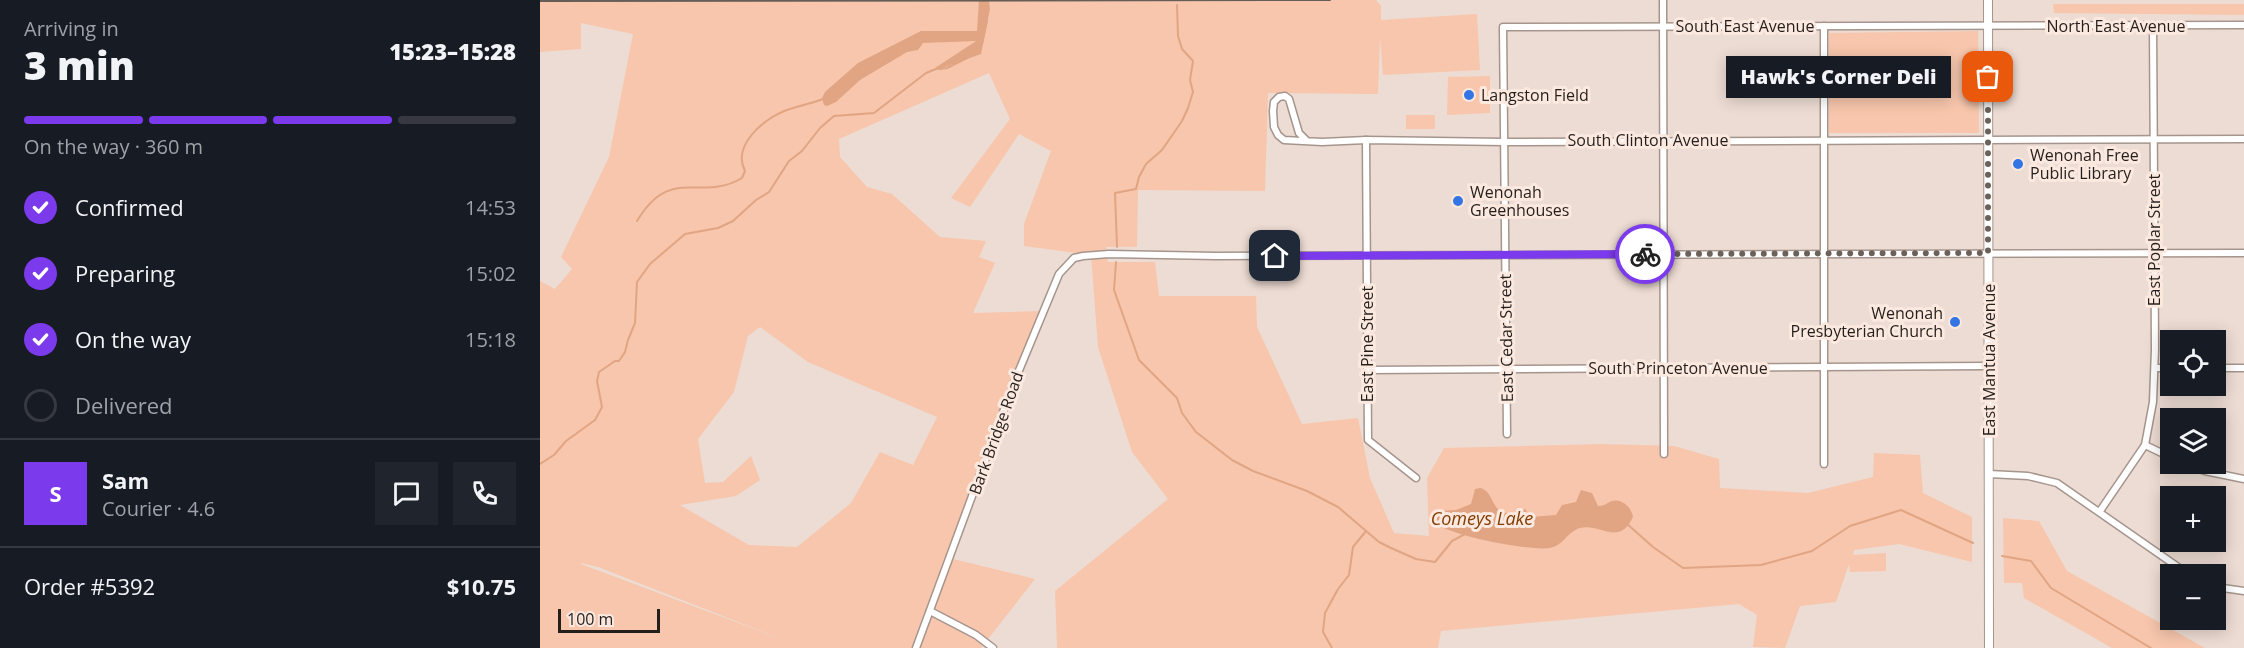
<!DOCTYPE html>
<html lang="en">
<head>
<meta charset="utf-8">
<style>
	body { margin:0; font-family:"Open Sans",sans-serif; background:#20242c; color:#f1f3f6; height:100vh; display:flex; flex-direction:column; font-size:22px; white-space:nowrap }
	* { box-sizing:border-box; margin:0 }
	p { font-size:20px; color:#9ea1a6 }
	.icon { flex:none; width:33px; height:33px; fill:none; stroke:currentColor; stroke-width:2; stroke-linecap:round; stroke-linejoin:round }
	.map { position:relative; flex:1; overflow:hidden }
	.sheet { display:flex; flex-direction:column; background:#171b24; width:540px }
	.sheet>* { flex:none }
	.fabs { position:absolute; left:1620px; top:330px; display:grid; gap:12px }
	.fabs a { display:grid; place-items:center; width:66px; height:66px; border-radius:0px; background:#171b24; box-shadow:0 3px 15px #0003; font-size:30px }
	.scale { position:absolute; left:18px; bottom:15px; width:102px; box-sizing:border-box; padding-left:6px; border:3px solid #251f1b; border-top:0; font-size:16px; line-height:21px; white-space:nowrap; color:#251f1b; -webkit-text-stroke:4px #fbe9e0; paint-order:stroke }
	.pin { position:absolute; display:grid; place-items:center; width:51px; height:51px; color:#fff; margin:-26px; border-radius:12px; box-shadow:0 3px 9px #0006 }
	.courier { position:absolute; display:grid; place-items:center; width:60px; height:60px; margin:-30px; border:4px solid #7c3aed; border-radius:50%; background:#fff; color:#222; box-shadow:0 2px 8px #0007 }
	.bubble { position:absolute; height:42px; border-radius:0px; background:#171b24; box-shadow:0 3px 15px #0003; font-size:20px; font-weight:800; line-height:42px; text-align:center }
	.head em { font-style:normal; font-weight:800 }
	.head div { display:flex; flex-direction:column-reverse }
	.head { display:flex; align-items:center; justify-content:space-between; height:102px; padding:0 24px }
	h1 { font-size:39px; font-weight:800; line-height:45px }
	.bar { display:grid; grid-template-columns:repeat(4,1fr); gap:9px 6px; align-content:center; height:72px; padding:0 24px }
	.bar i { height:8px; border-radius:4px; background:#363941 }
	.bar .active { background:#7c3aed }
	.bar p { grid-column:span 4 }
	.line { display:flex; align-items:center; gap:15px; padding:0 24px; border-top:2px solid #363941 }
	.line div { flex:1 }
	.round { display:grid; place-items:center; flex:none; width:63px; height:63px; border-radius:0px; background:#20242c }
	ol { padding:0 24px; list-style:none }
	li { display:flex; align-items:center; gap:18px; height:66px }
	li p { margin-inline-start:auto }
	li .icon { padding:6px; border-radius:50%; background:#7c3aed; color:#fff; stroke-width:4 }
	li:last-child { color:#9ea1a6 }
	li i { width:33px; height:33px; border:3px solid #363941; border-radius:50% }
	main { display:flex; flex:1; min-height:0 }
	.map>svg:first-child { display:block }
	.green { fill:#f7c6ac; fill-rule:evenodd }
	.water { fill:#e1a583 }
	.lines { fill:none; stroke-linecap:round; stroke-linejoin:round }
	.stream { stroke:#e1a583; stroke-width:2 }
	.minor-casing { stroke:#a5958c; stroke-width:9 }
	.tertiary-casing { stroke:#a5958c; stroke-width:10 }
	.minor { stroke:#fff; stroke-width:6 }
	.tertiary { stroke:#fff; stroke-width:8 }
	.rail { stroke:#675d58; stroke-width:2 }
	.done { stroke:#6b615b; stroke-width:6; stroke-dasharray:0 10.8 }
	.route { stroke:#7c3aed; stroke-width:8 }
	.poi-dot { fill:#3375e2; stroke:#fbe9e0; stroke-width:2 }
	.labels { text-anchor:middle; stroke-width:6; stroke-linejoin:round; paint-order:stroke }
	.street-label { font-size:16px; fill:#251f1b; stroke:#fbe9e0 }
	.poi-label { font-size:16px; fill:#251f1b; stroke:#fbe9e0; text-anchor:start }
	.water-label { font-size:18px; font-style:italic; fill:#843c03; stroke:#fbe9e0 }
</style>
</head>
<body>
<main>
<section class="sheet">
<div class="head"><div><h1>3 min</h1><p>Arriving in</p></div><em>15:23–15:28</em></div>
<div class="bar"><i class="active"></i><i class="active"></i><i class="active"></i><i></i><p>On the way · 360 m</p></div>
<ol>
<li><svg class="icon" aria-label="check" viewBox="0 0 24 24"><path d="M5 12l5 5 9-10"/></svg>Confirmed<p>14:53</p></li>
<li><svg class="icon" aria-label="check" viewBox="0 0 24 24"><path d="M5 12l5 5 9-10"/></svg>Preparing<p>15:02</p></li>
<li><svg class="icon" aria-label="check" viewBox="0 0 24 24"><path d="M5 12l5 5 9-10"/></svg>On the way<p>15:18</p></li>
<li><i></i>Delivered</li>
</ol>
<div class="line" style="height:108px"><b class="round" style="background:#7c3aed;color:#fff">S</b><div><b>Sam</b><p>Courier · 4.6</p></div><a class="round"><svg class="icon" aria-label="chat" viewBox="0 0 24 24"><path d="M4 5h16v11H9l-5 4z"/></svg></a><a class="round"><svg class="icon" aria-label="phone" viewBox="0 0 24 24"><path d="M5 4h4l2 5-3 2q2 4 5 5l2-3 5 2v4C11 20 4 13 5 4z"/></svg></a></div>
<div class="line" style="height:78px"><div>Order #5392</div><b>$10.75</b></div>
</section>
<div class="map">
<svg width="1704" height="648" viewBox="0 0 1704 648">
	<rect width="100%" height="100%" fill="#eddcd3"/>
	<g class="green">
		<path d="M0,0H439L438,31H381L383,43L437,40L390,73L440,54L450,9L449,0H836L841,6V20L937,14L940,70L843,75L840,37L838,94L728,93L725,191L598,190L597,247H566L568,262H615L619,296H716L717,327L762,424L818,418L830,478L854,533L889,536L887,478L904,448L1062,444L1134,446L1179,459L1180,488L1268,493L1333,477L1334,453L1380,455L1383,493L1432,517V562L1359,544L1314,550L1313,555L1346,553V571L1310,572L1309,564L1296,602L1260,606L1245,648L1213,647L1217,615L1199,604L901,631L898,648H517L515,591L628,499L592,452L558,347L551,255L484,246V224L511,151L479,134L430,207L411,198L470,119L449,73L299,139L300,157L327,187L352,194L400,237L446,241L439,257L455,263L433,313L500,311L409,558L495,579L441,648H0V281L15,289L32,269L21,257L69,157L93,34L41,23V49L0,52ZM220,327L268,362L397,417L373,465L340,452L311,503L257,547L209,545L140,505L196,496L220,480L211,456L183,482L165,483L158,439L194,392L208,336ZM41,563L58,567L244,640L41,564Z"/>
		<path d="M1513,4H1704V15L1514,13Z"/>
		<path d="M1438,31L1439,133H1289V33Z"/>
		<path d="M950,76V113L907,115L908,77Z"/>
		<rect x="866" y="115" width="29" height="14"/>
		<path d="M1463,518L1499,521L1527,571L1665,648H1572L1484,598L1482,583H1464Z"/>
	</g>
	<g class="water">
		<path d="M439,0H449L450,9L441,54L386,74L436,41L383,43L378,50L367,52L320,80L296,102L287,106L284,105L282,98L285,92L318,63L381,31H437Z"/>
		<path d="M940,488C954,491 951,511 966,513C973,514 979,510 985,509L991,517L1016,515L1022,505L1036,502L1041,490L1052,493L1058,506C1065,506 1066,503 1072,501C1082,498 1092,508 1093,517C1079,547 1060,523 1040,528C1027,532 1024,545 1010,548C989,551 909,536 894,522V518L897,511L916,510L931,504L935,489Z"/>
	</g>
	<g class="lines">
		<g class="stream">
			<path d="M442,44L447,21"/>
			<path d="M399,69L407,68L427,58"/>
			<path d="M97,221C131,164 160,203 202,178L205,171C192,146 222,121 242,112C253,107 270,104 283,99"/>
			<path d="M577,247L575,193L596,189L599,177L606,164L622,150L642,121L648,108L653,92L650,80L653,61L642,49L638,36L637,5"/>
			<path d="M576,262L574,290L599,360L637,398L642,413L656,432L692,460L713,471L767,491L798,507L839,542L851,548L876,559L895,562L912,541L925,534"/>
			<path d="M0,464L14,455L26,441L55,420L62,407L57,381L59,372L75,361H79L85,352L88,340L95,323L97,282L110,264L145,234L178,228L193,221L216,200L229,192L249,161L262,151L280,128L294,116L334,113L386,73L393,70"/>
			<path d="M1086,523L1113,547L1143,568L1221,565L1272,551L1310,526L1361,510L1433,543"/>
			<path d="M1462,556L1491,561L1511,588L1611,648"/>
			<path d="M792,648L783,632L785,613L798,589L809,575L813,547L826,531"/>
		</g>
		<g class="minor-casing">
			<g id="minor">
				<path d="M1123,0L1124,454"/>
				<path d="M1284,26V464"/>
				<path d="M826,140L828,440L876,478"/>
				<path d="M767,141L759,133L749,99L745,96L739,97L734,102L733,111L734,127L738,135L744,140L782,142L826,140L964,142L1704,139"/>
				<path d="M1615,368H1630"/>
				<path d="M1676,368H1704"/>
				<path d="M827,370L1448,366"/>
				<path d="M967,434L963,27L1704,25"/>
				<path d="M1605,445L1630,457"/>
				<path d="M1646,464L1665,471L1704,479"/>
				<path d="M1449,474L1488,476L1517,483L1648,574"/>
				<path d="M1560,511L1605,445L1613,402L1615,349L1613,26"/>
				<path d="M1676,587L1704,591"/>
				<path d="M390,611L436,635L453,648"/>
				<path d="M376,648L473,385L519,274L534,258L543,256L569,254L676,256L1704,253"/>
			</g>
		</g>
		<g class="tertiary-casing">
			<path id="tertiary" d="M1448,0L1449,648"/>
		</g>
		<use href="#minor" class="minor"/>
		<use href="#tertiary" class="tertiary"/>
		<path class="rail" d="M0,1L790,0"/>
	</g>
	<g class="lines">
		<path class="done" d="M1105,254L1448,253V77"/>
		<path class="route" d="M735,256L1105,254"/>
	</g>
	<g class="poi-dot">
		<circle cx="929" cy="95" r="6"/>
		<circle cx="1478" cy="164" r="6"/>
		<circle cx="918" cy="201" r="6"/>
		<circle cx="1415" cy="322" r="6"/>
	</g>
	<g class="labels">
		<g class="street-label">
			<text x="1205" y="32">South East Avenue</text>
			<text x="1576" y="32">North East Avenue</text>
			<text x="1108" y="146">South Clinton Avenue</text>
			<text transform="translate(1614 240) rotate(-90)" y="6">East Poplar Street</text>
			<text transform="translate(966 338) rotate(-91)" y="6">East Cedar Street</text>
			<text transform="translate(827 344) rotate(-90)" y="6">East Pine Street</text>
			<text transform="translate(1449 360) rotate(-90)" y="6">East Mantua Avenue</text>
			<text x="1138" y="374">South Princeton Avenue</text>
			<text transform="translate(456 433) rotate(-70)" y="6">Bark Bridge Road</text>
		</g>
		<g class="poi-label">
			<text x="941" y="101">Langston Field</text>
			<text x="1490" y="161">Wenonah Free<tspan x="1490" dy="18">Public Library</tspan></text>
			<text x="930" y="198">Wenonah<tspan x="930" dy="18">Greenhouses</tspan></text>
			<text x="1403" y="319" text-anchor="end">Wenonah<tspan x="1403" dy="18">Presbyterian Church</tspan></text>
		</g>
		<g class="water-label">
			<text x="942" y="525">Comeys Lake</text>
		</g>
	</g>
</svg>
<div class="fabs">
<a><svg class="icon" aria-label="locate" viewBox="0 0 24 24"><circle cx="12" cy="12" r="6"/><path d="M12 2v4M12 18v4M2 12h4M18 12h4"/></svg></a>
<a><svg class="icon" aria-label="layers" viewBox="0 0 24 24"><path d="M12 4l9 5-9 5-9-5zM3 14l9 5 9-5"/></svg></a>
<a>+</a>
<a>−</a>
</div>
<div class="scale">100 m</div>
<div class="pin" style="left:1448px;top:77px;background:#ea580c"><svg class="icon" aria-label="bag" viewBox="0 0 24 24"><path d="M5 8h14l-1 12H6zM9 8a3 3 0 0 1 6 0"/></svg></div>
<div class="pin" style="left:735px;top:256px;background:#1f2937"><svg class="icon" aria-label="home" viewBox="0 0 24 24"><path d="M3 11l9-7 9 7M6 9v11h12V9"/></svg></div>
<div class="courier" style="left:1105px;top:254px"><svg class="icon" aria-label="bike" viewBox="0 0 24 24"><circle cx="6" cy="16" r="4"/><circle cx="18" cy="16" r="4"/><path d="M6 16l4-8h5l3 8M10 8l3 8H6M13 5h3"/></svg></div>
<div class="bubble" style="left:1186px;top:56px;width:225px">Hawk's Corner Deli</div>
</div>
</main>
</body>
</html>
